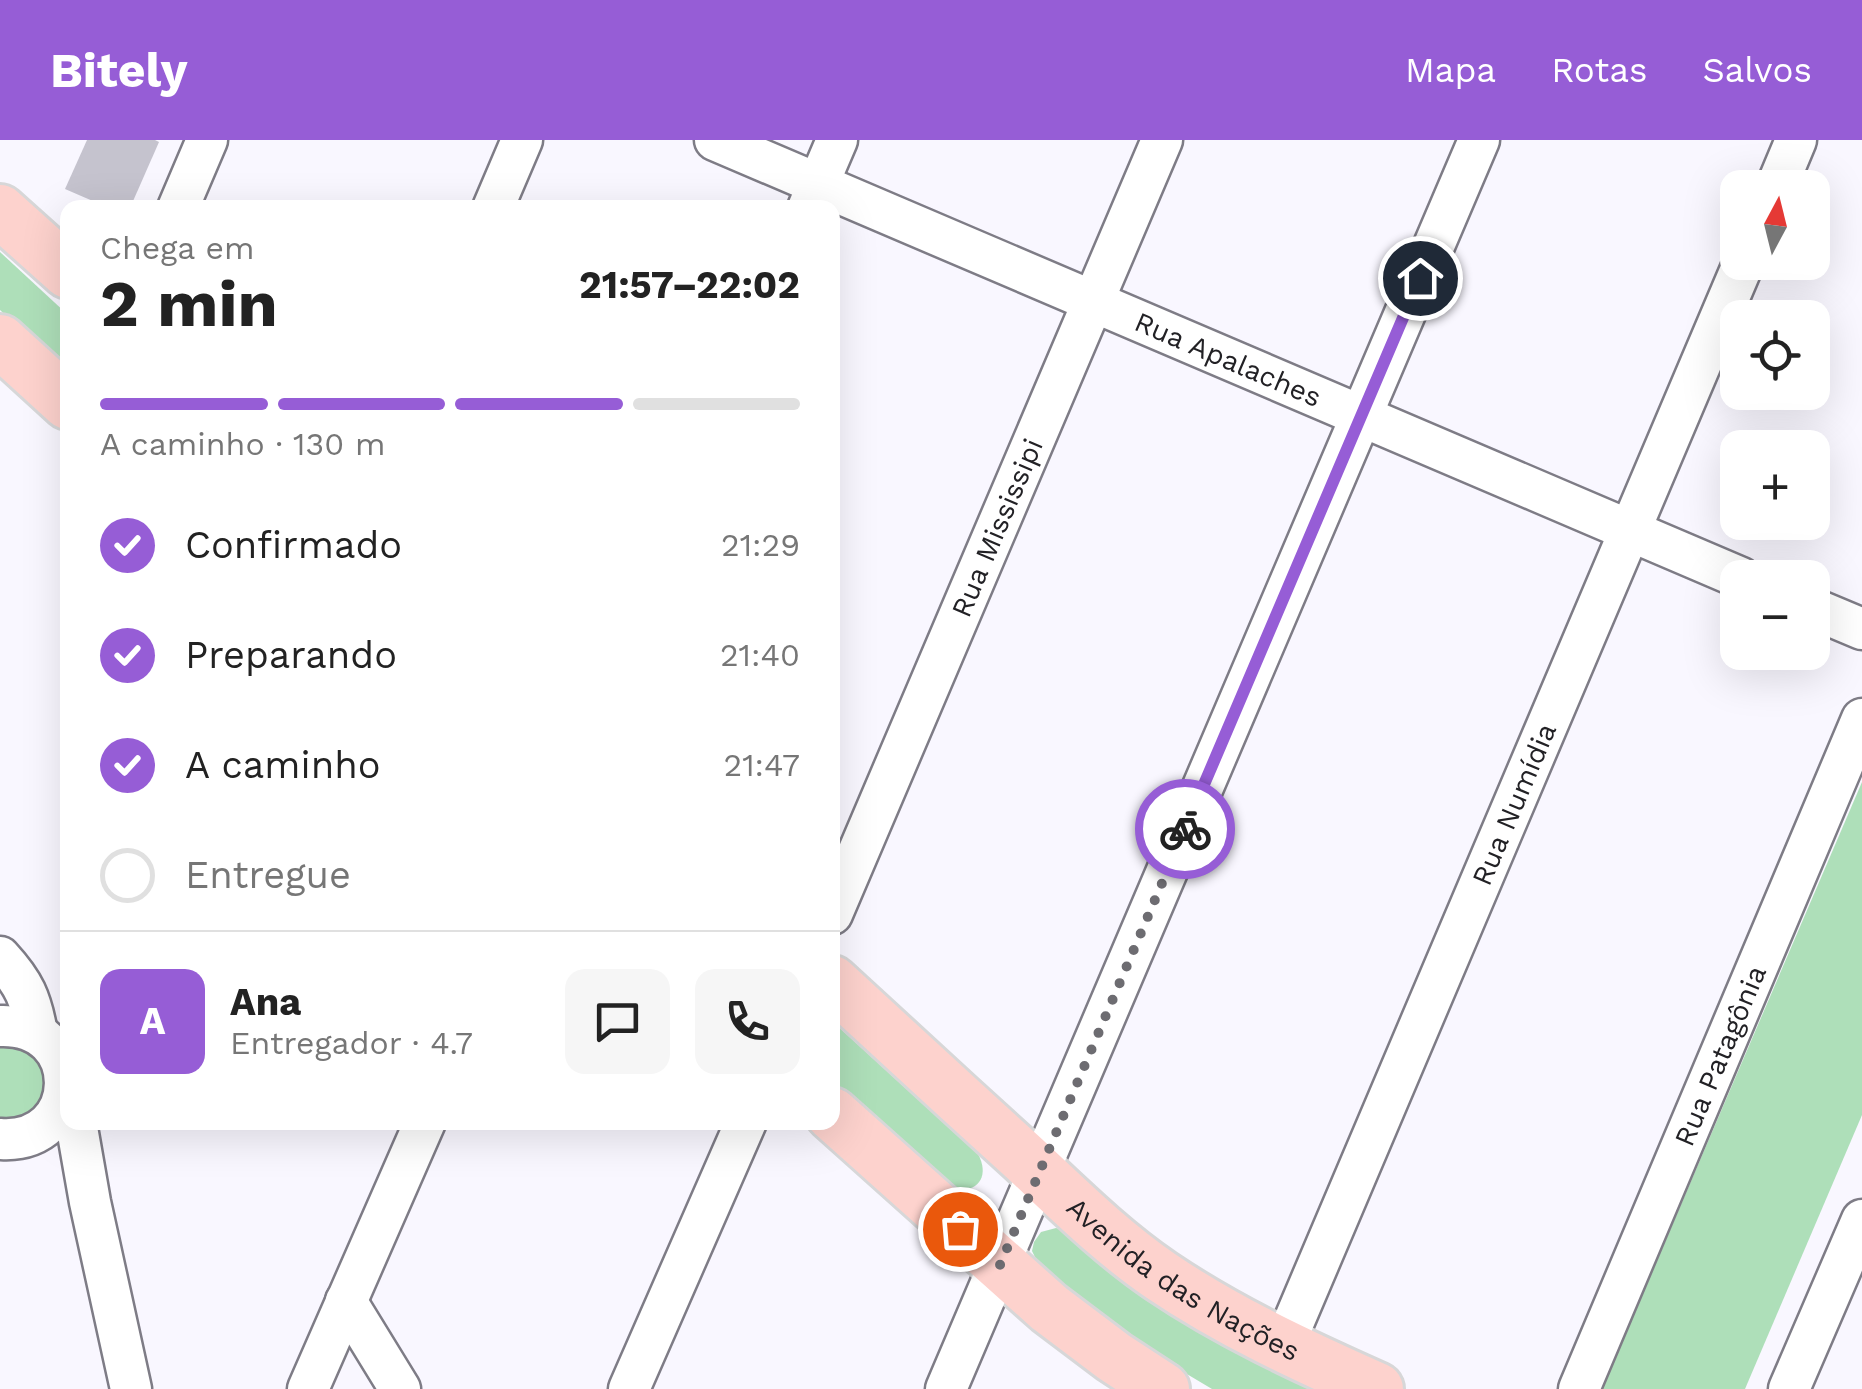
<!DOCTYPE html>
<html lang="pt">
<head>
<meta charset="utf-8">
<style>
	body { margin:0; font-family:"Work Sans",sans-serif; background:#f6f6f6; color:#222; height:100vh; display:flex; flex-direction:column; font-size:38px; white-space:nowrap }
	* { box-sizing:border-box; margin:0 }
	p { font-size:32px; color:#767676 }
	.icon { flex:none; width:55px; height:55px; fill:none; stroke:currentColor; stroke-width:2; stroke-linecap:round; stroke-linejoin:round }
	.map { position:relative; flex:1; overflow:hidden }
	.details { position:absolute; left:60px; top:60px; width:780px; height:930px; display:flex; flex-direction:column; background:#fff; border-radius:20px; box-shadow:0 10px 40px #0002 }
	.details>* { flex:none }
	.needle { width:65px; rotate:7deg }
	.buttons { position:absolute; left:1720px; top:30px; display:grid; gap:20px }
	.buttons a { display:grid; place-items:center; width:110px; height:110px; border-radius:20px; background:#fff; box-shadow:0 10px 40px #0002; font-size:50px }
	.pin { position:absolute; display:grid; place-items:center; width:85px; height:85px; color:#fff; margin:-42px; border:5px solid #fff; border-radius:50%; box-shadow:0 2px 10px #0007 }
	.courier { position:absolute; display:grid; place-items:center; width:100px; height:100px; margin:-50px; border:8px solid #965dd6; border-radius:50%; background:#fff; color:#222; box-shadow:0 2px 12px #0007 }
	.head em { font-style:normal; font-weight:700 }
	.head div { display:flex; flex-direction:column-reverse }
	.head { display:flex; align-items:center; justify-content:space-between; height:170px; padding:0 40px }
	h1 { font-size:65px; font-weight:700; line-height:75px }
	.bar { display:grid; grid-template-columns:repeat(4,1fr); gap:15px 10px; align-content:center; height:120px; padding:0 40px }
	.bar i { height:12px; border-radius:8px; background:#e0e0e0 }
	.bar .active { background:#965dd6 }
	.bar p { grid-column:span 4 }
	.line { display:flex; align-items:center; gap:25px; padding:0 40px; border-top:2px solid #e0e0e0 }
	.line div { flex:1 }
	.round { display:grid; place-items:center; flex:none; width:105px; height:105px; border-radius:20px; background:#f6f6f6 }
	ol { padding:0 40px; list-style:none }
	li { display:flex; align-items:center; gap:30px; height:110px }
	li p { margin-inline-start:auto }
	li .icon { padding:10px; border-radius:50%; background:#965dd6; color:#fff; stroke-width:4 }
	li:last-child { color:#767676 }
	li i { width:55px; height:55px; border:5px solid #e0e0e0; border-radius:50% }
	header { display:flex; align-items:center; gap:60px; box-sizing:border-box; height:140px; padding:0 50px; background:#965dd6; color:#fff }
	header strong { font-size:48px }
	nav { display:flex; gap:55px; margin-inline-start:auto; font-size:35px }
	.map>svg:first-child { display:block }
	.green { fill:#aedfb9 }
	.building { fill:#c5c3ce }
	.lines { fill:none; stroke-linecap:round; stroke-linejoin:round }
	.minor-casing { stroke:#7e7c86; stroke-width:45 }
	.major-casing { stroke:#d7d7d8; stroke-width:58 }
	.minor { stroke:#fff; stroke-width:40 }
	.major { stroke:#fdd2cd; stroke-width:52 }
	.done { stroke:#6d6c71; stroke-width:10; stroke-dasharray:0 18 }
	.route { stroke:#965dd6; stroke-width:12 }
	.labels { text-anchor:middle; stroke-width:8; stroke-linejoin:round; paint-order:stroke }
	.street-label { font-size:28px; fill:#222125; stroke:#f9f7ff }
</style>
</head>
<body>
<header>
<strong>Bitely</strong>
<nav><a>Mapa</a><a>Rotas</a><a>Salvos</a></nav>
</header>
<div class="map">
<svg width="1862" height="1249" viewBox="0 0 1862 1249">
	<rect width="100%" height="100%" fill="#f9f7ff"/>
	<g class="green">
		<path d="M0,112L67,174V233L0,170Z"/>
		<path d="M1862,642V975L1745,1249H1602Z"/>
		<path d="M832,881L978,1014C992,1040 973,1057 946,1047L833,941Z"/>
		<path d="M11,905C63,917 53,984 0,978V906Z"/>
		<path d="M1056,1088L1064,1090L1167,1171L1252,1221L1310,1249H1212L1160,1218L1097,1173L1038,1123L1032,1111L1034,1102L1041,1092Z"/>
	</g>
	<path class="building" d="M87,0H155L159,2L130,68H109L65,49Z"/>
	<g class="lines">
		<g class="minor-casing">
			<g id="minor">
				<path id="s1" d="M715,0L1741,438"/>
				<path d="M1776,48L1796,0"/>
				<path d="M178,68L207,0"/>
				<path d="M493,68L522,0"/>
				<path d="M808,68L837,0"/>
				<path d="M1812,468L1862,489"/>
				<path id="s2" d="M832,774L1162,0"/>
				<path d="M0,817C24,843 31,859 37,893"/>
				<path d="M0,886C88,883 85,1005 0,999"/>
				<path d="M76,982L90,1062L131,1249"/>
				<path d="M346,1161L400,1249"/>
				<path id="s3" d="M1283,1207L1744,122"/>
				<path d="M308,1249L425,982"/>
				<path d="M629,1249L746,982"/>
				<path d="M946,1249L1479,0"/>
				<path id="s4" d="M1579,1249L1862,579"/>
				<path d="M1789,1249L1862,1080"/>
			</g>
		</g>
		<g class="major-casing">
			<g id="major">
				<path d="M0,71L68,132"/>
				<path d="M0,201L68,263"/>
				<path id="s5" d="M832,842C896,901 959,959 1023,1017C1067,1058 1111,1102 1161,1136C1229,1182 1303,1216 1377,1249"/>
				<path d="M832,974L1049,1168L1114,1217L1163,1249"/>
			</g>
		</g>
		<use href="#minor" class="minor"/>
		<use href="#major" class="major"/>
	</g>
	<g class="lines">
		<path class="done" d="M960,1089L1000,1125L1185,689"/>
		<path class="route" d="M1185,689L1420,138"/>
	</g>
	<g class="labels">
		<g class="street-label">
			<text dy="10" stroke="none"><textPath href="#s1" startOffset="558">Rua Apalaches</textPath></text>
			<text dy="10" stroke="none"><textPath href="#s2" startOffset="420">Rua Mississipi</textPath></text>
			<text dy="10" stroke="none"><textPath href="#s3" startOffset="590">Rua Numídia</textPath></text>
			<text dy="10" stroke="none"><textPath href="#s4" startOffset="362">Rua Patagônia</textPath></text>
			<text dy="10" stroke="none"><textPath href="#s5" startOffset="462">Avenida das Nações</textPath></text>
		</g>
	</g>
</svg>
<div class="buttons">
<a><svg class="needle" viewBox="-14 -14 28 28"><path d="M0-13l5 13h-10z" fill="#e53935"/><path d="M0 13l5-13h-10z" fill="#767676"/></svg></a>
<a><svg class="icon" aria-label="locate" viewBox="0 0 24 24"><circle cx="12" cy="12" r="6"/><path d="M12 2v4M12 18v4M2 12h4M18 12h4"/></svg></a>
<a>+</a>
<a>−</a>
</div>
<div class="pin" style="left:960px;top:1089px;background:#ea580c"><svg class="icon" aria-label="bag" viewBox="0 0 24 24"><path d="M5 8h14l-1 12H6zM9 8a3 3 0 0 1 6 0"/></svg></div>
<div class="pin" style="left:1420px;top:138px;background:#1f2937"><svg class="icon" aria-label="home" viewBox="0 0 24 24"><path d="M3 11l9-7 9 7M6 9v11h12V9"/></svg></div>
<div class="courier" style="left:1185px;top:689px"><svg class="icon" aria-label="bike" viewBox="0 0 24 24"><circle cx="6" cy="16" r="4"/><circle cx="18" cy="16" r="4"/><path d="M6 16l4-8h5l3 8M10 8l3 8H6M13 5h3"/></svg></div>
<section class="details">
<div class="head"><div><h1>2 min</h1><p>Chega em</p></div><em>21:57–22:02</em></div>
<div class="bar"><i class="active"></i><i class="active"></i><i class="active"></i><i></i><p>A caminho · 130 m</p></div>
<ol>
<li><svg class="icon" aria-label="check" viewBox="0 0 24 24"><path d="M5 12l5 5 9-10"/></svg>Confirmado<p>21:29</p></li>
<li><svg class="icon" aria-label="check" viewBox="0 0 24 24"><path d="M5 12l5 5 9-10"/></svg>Preparando<p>21:40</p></li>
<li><svg class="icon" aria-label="check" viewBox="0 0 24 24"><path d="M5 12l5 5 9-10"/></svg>A caminho<p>21:47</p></li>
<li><i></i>Entregue</li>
</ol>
<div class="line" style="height:180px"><b class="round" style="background:#965dd6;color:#fff">A</b><div><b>Ana</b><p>Entregador · 4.7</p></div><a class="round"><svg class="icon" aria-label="chat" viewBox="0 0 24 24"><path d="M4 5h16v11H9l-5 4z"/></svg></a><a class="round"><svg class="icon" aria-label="phone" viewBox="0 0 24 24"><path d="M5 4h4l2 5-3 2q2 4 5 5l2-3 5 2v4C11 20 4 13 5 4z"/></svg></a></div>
</section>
</div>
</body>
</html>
